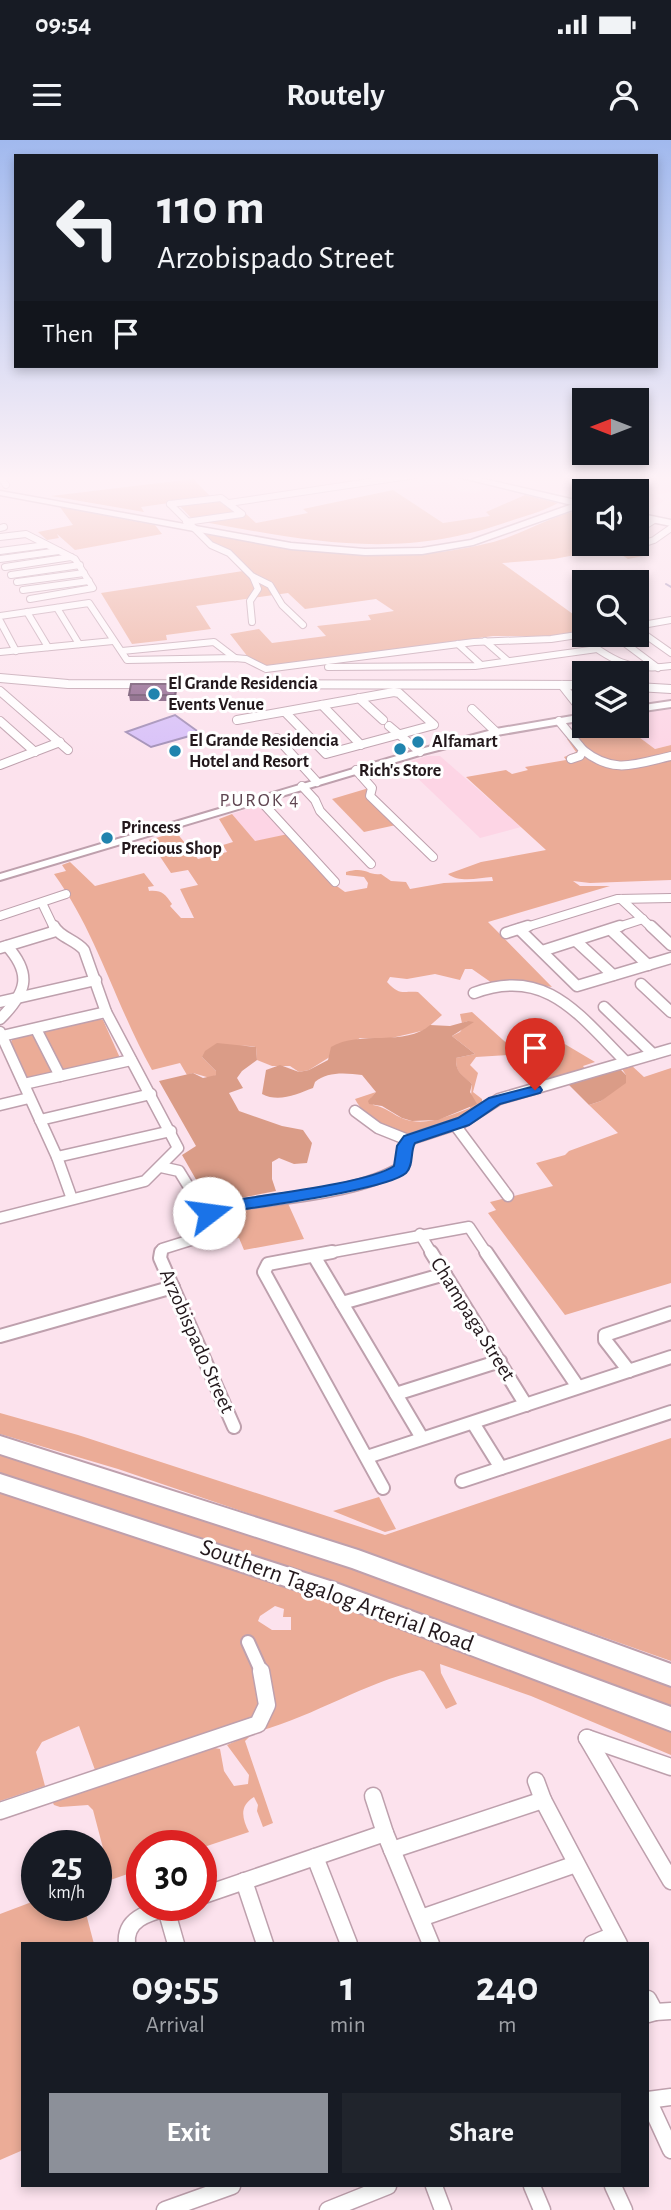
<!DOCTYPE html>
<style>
:root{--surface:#171b24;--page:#20242c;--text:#f1f3f6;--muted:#9ea1a6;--accent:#8c9099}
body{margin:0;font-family:"Alegreya Sans",sans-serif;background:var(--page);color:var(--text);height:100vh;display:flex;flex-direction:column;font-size:26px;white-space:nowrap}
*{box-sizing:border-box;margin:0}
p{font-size:23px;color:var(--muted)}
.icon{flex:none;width:38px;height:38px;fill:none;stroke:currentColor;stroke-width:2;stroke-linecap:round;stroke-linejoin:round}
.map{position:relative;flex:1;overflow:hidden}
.side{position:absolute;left:21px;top:1802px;width:628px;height:245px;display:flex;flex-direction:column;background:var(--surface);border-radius:0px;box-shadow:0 4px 10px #0003}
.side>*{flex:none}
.hud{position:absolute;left:14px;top:14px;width:644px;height:214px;border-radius:0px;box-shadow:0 4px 10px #0003;background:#171b24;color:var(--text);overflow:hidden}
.needle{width:46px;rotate:270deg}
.buttons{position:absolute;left:572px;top:248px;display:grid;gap:14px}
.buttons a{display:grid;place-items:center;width:77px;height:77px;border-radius:0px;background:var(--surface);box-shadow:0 4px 10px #0003;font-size:35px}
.speed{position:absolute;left:21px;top:1690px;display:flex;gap:14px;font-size:35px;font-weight:700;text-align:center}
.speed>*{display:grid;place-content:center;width:91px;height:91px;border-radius:50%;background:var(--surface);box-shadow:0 4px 10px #0003;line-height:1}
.speed small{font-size:18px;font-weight:400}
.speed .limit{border:10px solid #d22;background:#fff;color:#111}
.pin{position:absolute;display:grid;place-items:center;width:60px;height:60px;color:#fff;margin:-72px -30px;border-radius:50% 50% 50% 0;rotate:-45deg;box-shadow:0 0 7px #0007}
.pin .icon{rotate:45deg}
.me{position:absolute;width:77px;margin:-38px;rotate:75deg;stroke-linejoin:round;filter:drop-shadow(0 0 5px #0008)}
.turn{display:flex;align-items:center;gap:24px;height:147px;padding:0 28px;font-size:32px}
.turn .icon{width:91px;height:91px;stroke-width:2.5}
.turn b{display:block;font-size:49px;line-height:60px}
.then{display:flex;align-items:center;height:66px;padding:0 28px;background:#0003;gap:14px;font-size:26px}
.eta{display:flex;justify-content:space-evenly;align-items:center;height:119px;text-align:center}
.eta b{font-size:42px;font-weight:700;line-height:49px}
.action{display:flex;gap:14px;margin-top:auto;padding:14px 28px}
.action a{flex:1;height:80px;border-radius:0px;background:var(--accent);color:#fff;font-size:28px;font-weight:700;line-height:80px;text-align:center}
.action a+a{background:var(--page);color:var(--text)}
.status{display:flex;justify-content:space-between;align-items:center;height:49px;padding:0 35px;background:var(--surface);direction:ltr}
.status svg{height:19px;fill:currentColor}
header{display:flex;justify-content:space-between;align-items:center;height:91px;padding:0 28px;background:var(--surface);font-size:32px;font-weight:700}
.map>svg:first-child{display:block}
.built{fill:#fdd5e5}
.green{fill:#ebac97;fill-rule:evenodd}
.forest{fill:#da9c87}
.water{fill:#d7c0f8;stroke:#a18eb6;stroke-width:2}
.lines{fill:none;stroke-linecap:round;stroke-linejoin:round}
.stream{stroke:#a18eb6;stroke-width:2}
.minor-far4-casing{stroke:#bea0ad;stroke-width:8}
.minor-far3-casing{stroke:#bea0ad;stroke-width:10}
.minor-far2-casing{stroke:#bea0ad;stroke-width:13}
.minor-far1-casing{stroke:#bea0ad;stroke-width:16}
.minor-casing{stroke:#bea0ad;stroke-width:19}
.tertiary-casing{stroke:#bea0ad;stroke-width:4}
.secondary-casing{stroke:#bea0ad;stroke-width:3}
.trunk-casing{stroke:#bea0ad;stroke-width:3}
.motorway-casing{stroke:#bea0ad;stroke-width:4}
.minor-far4{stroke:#fff;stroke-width:6}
.minor-far3{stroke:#fff;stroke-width:8}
.minor-far2{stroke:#fff;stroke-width:10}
.minor-far1{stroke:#fff;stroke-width:12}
.minor{stroke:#fff;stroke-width:16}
.tertiary{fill:#fff;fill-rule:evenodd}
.secondary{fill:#fff;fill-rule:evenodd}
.trunk{fill:#fff;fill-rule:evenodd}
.motorway{fill:#fff;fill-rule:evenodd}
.wall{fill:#765175}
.building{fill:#895e88;stroke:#60425f;stroke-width:2}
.route{fill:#1a73e8;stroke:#114b97;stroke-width:2}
.poi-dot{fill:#2084ae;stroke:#fff;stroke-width:2.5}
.labels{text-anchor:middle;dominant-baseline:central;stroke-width:6;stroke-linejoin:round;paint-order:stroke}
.far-poi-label{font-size:18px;font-weight:bold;fill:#23181c;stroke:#fff;text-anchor:start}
.far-neighbourhood-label{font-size:19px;letter-spacing:2px;fill:#5f4551;stroke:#fff}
.street-label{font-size:21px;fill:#23181c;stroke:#fff}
.near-street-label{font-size:24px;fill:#23181c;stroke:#fff}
</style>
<div class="status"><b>09:54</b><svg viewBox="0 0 49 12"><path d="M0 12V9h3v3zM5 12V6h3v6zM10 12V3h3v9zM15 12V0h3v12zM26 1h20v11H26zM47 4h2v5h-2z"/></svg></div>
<header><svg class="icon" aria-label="menu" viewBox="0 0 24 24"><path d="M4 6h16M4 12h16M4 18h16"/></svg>Routely<svg class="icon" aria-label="person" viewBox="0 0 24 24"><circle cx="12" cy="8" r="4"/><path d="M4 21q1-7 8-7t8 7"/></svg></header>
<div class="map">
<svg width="671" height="2070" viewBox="0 0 671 2070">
<rect width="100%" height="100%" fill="#fce2ed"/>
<g class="built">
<polygon points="529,335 671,335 671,352 655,355 664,361 647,371 637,369 637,352 584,352 584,358 533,347 540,343 524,339"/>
<polygon points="447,342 461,352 476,353 488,347 525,355 487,372 491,376 443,383 393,350"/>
<polygon points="671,566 671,605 655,609 624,586 637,586 637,571"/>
<polygon points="427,616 440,616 521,687 480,698 409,630 402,631 397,626"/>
<polygon points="262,664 288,694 255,702 232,674"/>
</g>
<g class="green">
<polygon points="193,339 211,357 141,367 144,372 51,356"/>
<path d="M393 350 443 383 490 376 486 372 525 355 558 363C544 371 528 375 513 380 401 421 312 402 199 381L246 374 256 383 308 373 303 369Z"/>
<polygon points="221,359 239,374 193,380 178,364"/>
<polygon points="60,367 155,385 162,394 75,410 57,394 59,398 47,400 38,392 73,385"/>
<path d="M584 369V404H632L648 415 628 419 611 408 554 419 502 423 584 482V492L550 496H493L267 527 248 517 230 494 259 489 272 503 326 496 317 486 371 480 368 475 394 471 376 459 305 469 288 453 196 466 211 489 166 495 167 500 132 504 101 453 243 431 204 394C299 411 393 427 489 403 522 395 552 375 584 369Z"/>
<path d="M624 586 655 609 671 605V740L590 743 573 741 580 746H610L488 782 552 847 506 841 492 843 472 829H465L460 840 435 834 407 839 390 837 387 842C400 856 402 851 418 852L442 875 425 890 413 893 387 899 360 898 309 930 299 932 290 926H272L257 920 256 907C236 903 221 910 202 917L216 931V935L210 938 193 933 187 935 180 923 152 930C116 866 97 793 54 734L66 731 62 725 70 722 95 746 144 733 154 746 148 747 149 751C162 750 165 754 172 764L170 766 181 778H194L180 749 198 745 188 730 171 733 149 700 176 692 198 719 227 712 223 705 233 702 219 679 232 674 255 701 288 694 334 744 345 752 367 748 368 743 364 737 346 735V732C367 726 367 736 381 734L391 741 406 742 410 749 444 743 493 741 492 737C479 738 459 743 448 734L481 722 546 710 466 637 506 630 512 634 528 630 525 627 566 620 564 617 576 612 567 599Z"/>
<polygon points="369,648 396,685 364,692 332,659"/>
<path d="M472 872 513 909 544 899 558 900 595 922 583 926 587 932 546 944 525 925 524 919 508 915 476 917 470 925 478 933 473 952 482 959V965L467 977 411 994C388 995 365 978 355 959L376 952 371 958 373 965C386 967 393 975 404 979 427 987 450 975 470 968L472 944C461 934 456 934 456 918L475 914 452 896 460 892 468 881 462 883 460 874Z"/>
<polygon points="95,878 103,880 120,918 28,939 11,902 14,897"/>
<polygon points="631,925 644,937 671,928 671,1143 565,1175 488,1073 496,1070 490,1062 553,1046 536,1023 565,1015 569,1011 618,993 589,965 601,961 626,935 622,929"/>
<polygon points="286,1059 304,1099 244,1110 239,1098 228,1100 217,1072"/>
<polygon points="0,1273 78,1295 385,1395 671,1298 671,1521 382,1419 118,1329 0,1294"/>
<polygon points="0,1310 354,1425 671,1543 671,1570 328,1442 0,1335"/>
<path d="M0 1351 250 1432 671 1588V1615L531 1556 440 1524 441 1533 457 1564 446 1569 424 1532 420 1530C364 1543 316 1575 260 1591L261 1587 257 1534 260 1578 95 1630 79 1586 42 1602 36 1612 45 1646 0 1661ZM275 1466 284 1469 283 1477H291V1490H272L258 1481 260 1476Z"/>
<polygon points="379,1357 396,1389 385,1392 333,1371"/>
<path d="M252 1594 245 1601 273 1683 263 1687 257 1671 258 1665 254 1657C239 1666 242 1678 249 1692L201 1708 142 1706V1729L96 1745V1713L103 1708 93 1670 88 1665 60 1667 54 1665 52 1661 215 1608 220 1609 224 1631 234 1646 248 1644 249 1635 227 1605Z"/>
<polygon points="37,1760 37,1766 84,1766 94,1804 23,1804 23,2010 0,2020 0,1774"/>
</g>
<g class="forest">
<path d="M468 881 474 882 452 896 475 914 456 918C456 934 462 934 472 944L470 952 477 964 438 980 412 981 402 978 382 966 369 964 368 961 376 952 362 935C347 933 327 931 315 942L313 948C297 954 279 963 262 954L266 930 280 925 299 932 309 930 328 920 331 907C359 890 406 907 430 885L450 886Z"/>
<polygon points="217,903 256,907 257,920 242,931 237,938 243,948 229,953 239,971 282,986 303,990 312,1003 307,1023 294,1024 279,1018 272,1022 272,1039 276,1051 210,1064 182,1015 196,1006 159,941 193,933 203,938 216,935 216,931 202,917 205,911"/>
<polygon points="619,928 626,935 626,943 601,961 589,965 567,943"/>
</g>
<polygon class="water" points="175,575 200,593 151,607 126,592"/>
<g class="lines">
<polyline class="stream" points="666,444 671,447"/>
<defs>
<g id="minor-far4">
<polyline points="0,336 6,345"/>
<polyline points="229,363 415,335"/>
<polyline points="170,364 211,405 229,413 252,436 270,445 282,465 303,485"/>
<polyline points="170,364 221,358 242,374 186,382"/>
<polyline points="0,388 4,387"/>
<polyline points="637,391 654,380"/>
<polyline points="0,397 26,394 75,419 93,448 30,459"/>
<polyline points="636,406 654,400 671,388"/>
<polyline points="0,411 46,405"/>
<polyline points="0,419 59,411"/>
<polyline points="5,427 71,417"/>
<polyline points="11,435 80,425"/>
<polyline points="17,442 84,433"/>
<polyline points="23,450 89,441"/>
<polyline points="57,468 79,504"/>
<polyline points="27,472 48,507"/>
<polyline points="0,476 89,463 127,520 235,518 246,519 266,529 474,502 551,499 584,494"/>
<polyline points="0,481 16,511"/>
<polyline points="252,482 250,461 258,449 253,437"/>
<polyline points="637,486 671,480"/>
<polyline points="637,489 671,513"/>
<path d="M578 495C611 520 629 532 671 526"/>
<polyline points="614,495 658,528"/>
<polyline points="485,501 508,521"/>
<polyline points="458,504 480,524"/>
<polyline points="122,511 214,502 235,518"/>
<polyline points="0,512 113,501"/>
<polyline points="328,527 475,526 597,509"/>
</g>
<g id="minor-far3">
<polyline points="0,538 68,544 584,545"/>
<polyline points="562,545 584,573"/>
<polyline points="637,547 671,549"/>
<polyline points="0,551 68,610"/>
<polyline points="359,558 383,580"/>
<polyline points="322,565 361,605"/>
<polyline points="472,569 496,592"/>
<polyline points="237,580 394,552 399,553 434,585 326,614 285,572"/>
<polyline points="0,581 35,612"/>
<polyline points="559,581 583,610 580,616 571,619"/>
<polyline points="389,586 420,612"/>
<polyline points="277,598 317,642"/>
<path d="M583 610C614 635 636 624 671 616"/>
<polyline points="0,625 60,602"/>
<polyline points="356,630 372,648 370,656 433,717"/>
<polyline points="302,646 315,660 320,671 371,724"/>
<polyline points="259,659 335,742"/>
<polyline points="621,759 652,788"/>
<polyline points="43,765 54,788"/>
<polyline points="0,776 66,754"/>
<polyline points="523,788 617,759 671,758"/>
<polyline points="615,788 643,779"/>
</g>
<g id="minor-far2">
<polyline points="651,786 671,805"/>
<polyline points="519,789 577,846 671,818"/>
<polyline points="611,790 648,825"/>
<polyline points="506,793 528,786"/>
<polyline points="576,801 613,835"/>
<polyline points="0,808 56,791"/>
<polyline points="542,811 620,786"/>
<polyline points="641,844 671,872"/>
<path d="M474 853C546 826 579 875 626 922"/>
<polyline points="0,862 96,840"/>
<polyline points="604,867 653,914"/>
<path d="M0 879C26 853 33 835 7 806"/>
<polyline points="36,889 60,936"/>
<polyline points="0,892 57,1017 72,1059"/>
<polyline points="2,896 106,872"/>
<polyline points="24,944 131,920"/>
<polyline points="0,965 29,958"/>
<polyline points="355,971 378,988 408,1000"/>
<polyline points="40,980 151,954"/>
<polyline points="455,985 508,1056"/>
<polyline points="57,1017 171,991"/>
<polyline points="161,1027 179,1031 195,1057"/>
<path d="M0 1078 145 1041 178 1008 106 872 84 810C76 800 59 797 54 786"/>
<polyline points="420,1094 432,1114"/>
<path d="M161 1114 162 1109 207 1095 212 1087 209 1074 214 1069C269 1058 357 1056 403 1026L408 1000 463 982 499 959 671 909"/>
<polyline points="322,1114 469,1087 487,1114"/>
</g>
<g id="minor-far1">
<polyline points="161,1112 160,1118 234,1287"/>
<polyline points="332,1112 268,1124 264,1132 383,1348"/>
<polyline points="431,1112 526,1265"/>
<polyline points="486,1112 578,1247"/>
<polyline points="314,1116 422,1298"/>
<polyline points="342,1163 445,1134"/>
<polyline points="0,1196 173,1147"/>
<polyline points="629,1231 605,1200 605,1195 671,1173"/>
<polyline points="396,1254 500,1221"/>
<polyline points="473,1283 501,1328"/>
<polyline points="367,1317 671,1217"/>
<polyline points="462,1341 671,1272"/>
<polyline points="248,1502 262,1533"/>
</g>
<g id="minor">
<polyline points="587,1598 671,1741"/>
<polyline points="587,1598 671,1627"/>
<polyline points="536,1641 543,1660"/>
<polyline points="373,1656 385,1693"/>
<polyline points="0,1671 258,1584 267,1565 261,1531"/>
<polyline points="392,1710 543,1660 619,1804"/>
<polyline points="315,1717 349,1804"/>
<polyline points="244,1741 265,1804"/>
<polyline points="201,1756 385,1693 431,1804"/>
<polyline points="166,1769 176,1804"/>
<polyline points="421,1778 576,1724"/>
<path d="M127 1804C124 1777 152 1772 173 1766"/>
<polyline points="592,1804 614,1795"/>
<polyline points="648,1859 655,1872 648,1874"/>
<polyline points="655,1872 671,1871"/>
<polyline points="648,1960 671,2010"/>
<polyline points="648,1960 671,1957"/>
<polyline points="434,2046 443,2070"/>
<polyline points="532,2046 542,2070"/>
<polyline points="613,2046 624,2070"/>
<polyline points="165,2070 232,2046"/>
<polyline points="328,2070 388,2046"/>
</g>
<g id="tertiary">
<polygon points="671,561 671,567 637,572 637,566"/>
<polygon points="584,574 584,580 497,595 423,614 0,740 0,734 417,610 496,589"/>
</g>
<polygon id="secondary" points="0,351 291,403 365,409 422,408 471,400 581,361 584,361 584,366 473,405 422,414 365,415 291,409 0,355"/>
<g id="trunk">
<polygon points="450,335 467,335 584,362 584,368"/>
<polygon points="637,373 671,380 671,386 637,379"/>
</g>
<g id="motorway">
<polygon points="0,1296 358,1410 671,1524 671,1546 352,1428 0,1314"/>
<polygon points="0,1334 333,1442 671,1567 671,1591 318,1457 0,1352"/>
</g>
</defs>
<use href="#minor-far4" class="minor-far4-casing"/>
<use href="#minor-far3" class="minor-far3-casing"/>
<use href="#minor-far2" class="minor-far2-casing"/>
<use href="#minor-far1" class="minor-far1-casing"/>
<use href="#minor" class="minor-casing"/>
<use href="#tertiary" class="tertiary-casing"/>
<use href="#secondary" class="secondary-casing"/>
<use href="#trunk" class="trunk-casing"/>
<use href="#motorway" class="motorway-casing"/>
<use href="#minor-far4" class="minor-far4"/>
<use href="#minor-far3" class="minor-far3"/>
<use href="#minor-far2" class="minor-far2"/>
<use href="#minor-far1" class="minor-far1"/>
<use href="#minor" class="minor"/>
<use href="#tertiary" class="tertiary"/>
<use href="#secondary" class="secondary"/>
<use href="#trunk" class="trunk"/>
<use href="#motorway" class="motorway"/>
</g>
<polygon class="wall" points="177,544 176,561 130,561 129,555"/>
<polygon class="building" points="131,544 177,544 175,555 129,555"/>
<linearGradient id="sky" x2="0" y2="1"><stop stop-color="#a1b9ee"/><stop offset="0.54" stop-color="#fef2f7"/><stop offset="1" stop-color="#fef2f7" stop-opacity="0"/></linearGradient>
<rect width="671" height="625" fill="url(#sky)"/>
<path class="route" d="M535 946 540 947 542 950 540 953 500 964 469 985 415 1003C410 1012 414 1025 406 1033 387 1050 254 1067 221 1073L209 1078 201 1073 217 1063C254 1056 368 1044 394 1026L397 1006 404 996 458 978 489 958Z"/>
<g class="poi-dot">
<circle cx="154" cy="554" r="7"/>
<circle cx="418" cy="602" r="7"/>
<circle cx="400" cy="609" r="7"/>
<circle cx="175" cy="611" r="7"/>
<circle cx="107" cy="698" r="7"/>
</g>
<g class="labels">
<g class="far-poi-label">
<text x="168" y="544">El Grande Residencia<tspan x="168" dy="21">Events Venue</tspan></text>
<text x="189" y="601">El Grande Residencia<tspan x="189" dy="21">Hotel and Resort</tspan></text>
<text x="432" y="602">Alfamart</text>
<text x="400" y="631" text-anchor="middle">Rich's Store</text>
<text x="121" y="688">Princess<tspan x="121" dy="21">Precious Shop</tspan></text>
</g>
<g class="far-neighbourhood-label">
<text x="260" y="660">PUROK 4</text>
</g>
<g class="street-label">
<text transform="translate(473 1179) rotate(58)">Champaga Street</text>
<text transform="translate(197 1201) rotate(66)">Arzobispado Street</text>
</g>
<g class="near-street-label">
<text transform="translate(337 1456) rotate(20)">Southern Tagalog Arterial Road</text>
</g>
</g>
</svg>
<div class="buttons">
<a><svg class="needle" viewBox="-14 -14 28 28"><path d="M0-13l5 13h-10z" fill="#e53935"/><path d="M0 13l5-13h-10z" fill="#9ea1a6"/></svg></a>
<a><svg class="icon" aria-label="sound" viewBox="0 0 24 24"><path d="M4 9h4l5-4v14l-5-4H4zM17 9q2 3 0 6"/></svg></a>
<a><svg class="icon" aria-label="search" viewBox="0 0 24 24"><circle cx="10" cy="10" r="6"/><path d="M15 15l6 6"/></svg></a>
<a><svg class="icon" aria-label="layers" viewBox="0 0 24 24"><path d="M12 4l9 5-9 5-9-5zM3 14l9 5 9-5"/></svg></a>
</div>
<div class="speed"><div>25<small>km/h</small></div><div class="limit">30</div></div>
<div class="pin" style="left:535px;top:950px;background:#d93025"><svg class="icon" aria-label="arrive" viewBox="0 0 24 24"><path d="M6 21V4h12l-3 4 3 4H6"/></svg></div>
<svg class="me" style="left:209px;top:1073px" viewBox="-20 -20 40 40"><circle r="19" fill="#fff"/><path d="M0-13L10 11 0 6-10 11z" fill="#1a73e8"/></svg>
<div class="hud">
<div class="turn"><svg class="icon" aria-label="left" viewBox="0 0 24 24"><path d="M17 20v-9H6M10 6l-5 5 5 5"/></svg><div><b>110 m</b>Arzobispado Street</div></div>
<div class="then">Then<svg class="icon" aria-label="arrive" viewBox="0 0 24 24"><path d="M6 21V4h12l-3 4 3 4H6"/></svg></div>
</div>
<section class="side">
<div class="eta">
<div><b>09:55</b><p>Arrival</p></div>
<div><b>1</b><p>min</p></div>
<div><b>240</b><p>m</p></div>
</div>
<div class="action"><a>Exit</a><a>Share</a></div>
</section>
</div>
